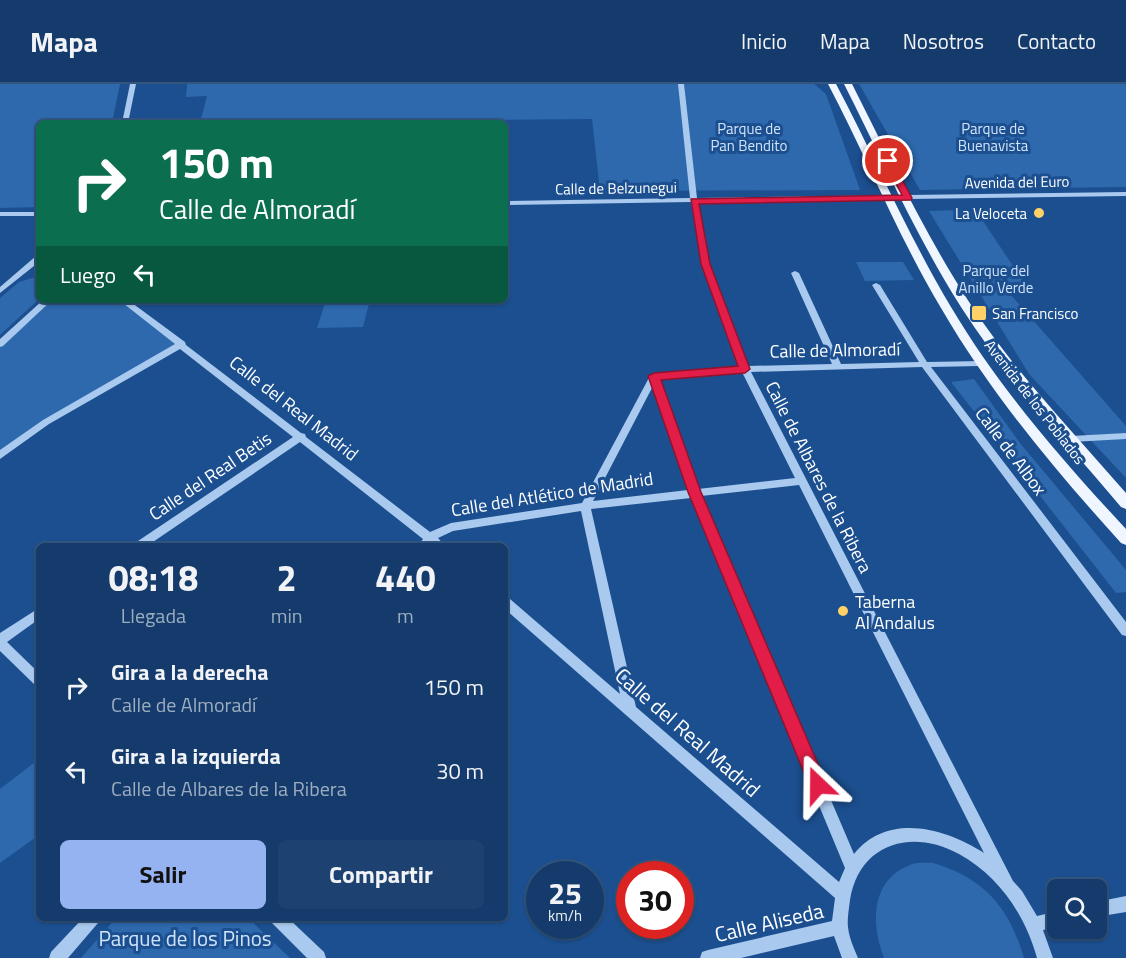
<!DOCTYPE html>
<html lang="es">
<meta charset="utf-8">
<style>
:root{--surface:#143b6b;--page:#1d4271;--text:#f1f3f6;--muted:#9dadc1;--line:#33557e;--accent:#95b2f1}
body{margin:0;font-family:"Titillium Web",sans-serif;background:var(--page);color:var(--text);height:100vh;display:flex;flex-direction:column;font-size:22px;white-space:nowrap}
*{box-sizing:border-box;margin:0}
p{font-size:20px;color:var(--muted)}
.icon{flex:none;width:33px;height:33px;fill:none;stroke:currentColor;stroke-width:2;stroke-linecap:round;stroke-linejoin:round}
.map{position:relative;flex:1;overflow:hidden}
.side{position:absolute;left:36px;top:459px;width:472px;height:378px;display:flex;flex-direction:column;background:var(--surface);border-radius:9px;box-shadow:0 2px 4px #0004,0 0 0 2px var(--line)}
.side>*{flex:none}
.top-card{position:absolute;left:36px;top:36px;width:472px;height:183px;border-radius:9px;box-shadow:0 2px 4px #0004,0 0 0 2px var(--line);background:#0b6e4f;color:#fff;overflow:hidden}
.controls{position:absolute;left:1047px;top:795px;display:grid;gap:12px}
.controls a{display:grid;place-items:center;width:60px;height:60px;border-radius:9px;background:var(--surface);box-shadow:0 2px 4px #0004,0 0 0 2px var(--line);font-size:30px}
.speed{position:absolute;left:526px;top:777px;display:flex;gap:12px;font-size:30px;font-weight:700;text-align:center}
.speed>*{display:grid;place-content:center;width:78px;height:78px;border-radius:50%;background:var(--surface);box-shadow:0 2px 4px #0004,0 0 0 2px var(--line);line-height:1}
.speed small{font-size:15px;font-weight:400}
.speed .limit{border:9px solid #d22;background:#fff;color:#111}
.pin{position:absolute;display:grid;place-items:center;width:51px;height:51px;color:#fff;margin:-26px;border:3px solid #fff;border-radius:50%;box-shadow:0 2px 6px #0007}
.me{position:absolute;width:66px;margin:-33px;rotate:337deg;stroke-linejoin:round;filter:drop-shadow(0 0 4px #0008)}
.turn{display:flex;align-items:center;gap:21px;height:126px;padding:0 24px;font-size:27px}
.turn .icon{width:78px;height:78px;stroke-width:2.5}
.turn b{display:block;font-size:42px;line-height:51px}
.then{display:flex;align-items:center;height:57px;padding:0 24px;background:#0003;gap:12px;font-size:22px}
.eta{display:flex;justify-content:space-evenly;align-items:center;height:102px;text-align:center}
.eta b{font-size:36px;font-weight:700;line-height:42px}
.action{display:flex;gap:12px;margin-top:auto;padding:12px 24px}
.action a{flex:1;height:69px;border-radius:9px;background:var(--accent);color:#111;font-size:24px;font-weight:700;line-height:69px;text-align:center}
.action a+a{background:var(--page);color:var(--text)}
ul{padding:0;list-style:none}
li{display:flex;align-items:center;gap:18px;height:84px;padding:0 24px}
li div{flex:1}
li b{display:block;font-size:22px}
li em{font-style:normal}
header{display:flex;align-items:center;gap:36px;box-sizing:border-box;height:84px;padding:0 30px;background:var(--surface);border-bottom:2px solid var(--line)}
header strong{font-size:28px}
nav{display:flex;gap:33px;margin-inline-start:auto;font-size:21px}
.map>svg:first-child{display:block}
.green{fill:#2e69ad}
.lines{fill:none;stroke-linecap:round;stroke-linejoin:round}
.minor{fill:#a9c9ee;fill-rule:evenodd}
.major{fill:#f0f6ff;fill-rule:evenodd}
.route{fill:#e11d48;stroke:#92132f;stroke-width:1.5}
.poi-dot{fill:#ffd166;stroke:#1b4f8f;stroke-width:2}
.labels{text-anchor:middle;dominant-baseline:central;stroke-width:6;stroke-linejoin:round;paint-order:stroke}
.far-park-label{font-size:15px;fill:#cfe3fa;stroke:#1b4f8f}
.far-street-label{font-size:15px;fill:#fff;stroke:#1b4f8f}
.far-poi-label{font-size:15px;fill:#fff;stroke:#1b4f8f;text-anchor:end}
.street-label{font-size:18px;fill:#fff;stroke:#1b4f8f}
.poi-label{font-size:18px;fill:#fff;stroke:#1b4f8f;text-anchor:start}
.near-street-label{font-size:21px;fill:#fff;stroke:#1b4f8f}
.near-park-label{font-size:21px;fill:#cfe3fa;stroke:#1b4f8f}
</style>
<header>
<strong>Mapa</strong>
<nav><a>Inicio</a><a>Mapa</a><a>Nosotros</a><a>Contacto</a></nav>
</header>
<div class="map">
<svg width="1126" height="874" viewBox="0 0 1126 874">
<rect width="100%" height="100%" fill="#1b4f8f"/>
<g class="green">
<polygon points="0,0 120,0 112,39 39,39 39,123 0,124"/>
<polygon points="187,0 814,0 826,10 860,106 600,107 592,35 200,39 207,12 186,13"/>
<polygon points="859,0 1126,0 1126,103 920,106"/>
<polygon points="958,126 977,128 1027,203 1011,211 1126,342 1126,394 1029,290 929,127"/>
<polygon points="856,178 903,178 914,196 865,197"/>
<polygon points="39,192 39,215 0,251 0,214 19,198"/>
<polygon points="49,216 123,216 182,260 43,337 0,371 0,261"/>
<polygon points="326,216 370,216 363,243 317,244"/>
<polygon points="974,295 1020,359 1126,486 1126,508 1116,509 951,298"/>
<polygon points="39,675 39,751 0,779 0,705"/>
<path d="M933 779C984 794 1009 823 1024 874H884C871 841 870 796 910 781 916 778 926 779 933 779Z"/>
<polygon points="116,834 248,834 290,874 81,874"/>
</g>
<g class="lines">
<g class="minor">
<polygon points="130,0 136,0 128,39 122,39"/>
<path d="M678 0H684L697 114 1126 108V112L698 118 710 180 748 282 832 280 791 189 795 187 799 189 841 280 919 278 872 201 876 199 880 201 927 278 983 277V281L980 282 931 283 1126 538V552L1122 551 922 283 751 288 1013 797 1022 807 1037 832 1058 827V843L1043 846 1053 874H1037C1025 831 999 792 959 770 912 744 859 759 850 816 849 825 847 835 848 843 849 854 854 864 858 874H842L834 852 741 874H700L702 868 708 866 832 837 835 814 506 526V514L510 515 620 610 581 427 453 447 438 454 445 462H418L423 455 300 358 147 462H134L135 459 293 353 180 265 49 340 0 375V366L43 336 175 260 119 216H128L185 258 186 261 301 349 305 350 306 353 430 448 451 439 582 419 651 290 740 283 702 180 691 118 506 121V117L690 114ZM742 288 795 394 698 405 659 294ZM653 302 688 406 593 417ZM799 401 984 769C945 744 888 728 854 770L701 412ZM691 414 845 784 839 798 636 623 591 425Z"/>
<rect x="0" y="128" width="39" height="4"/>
<polygon points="36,172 39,172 39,178 0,209 0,203"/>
<polygon points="43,216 52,216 3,262 0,263 0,255"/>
<polygon points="1126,349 1126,355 1071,358 1066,355 1071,352"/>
<polygon points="39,524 39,535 7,558 39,589 39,603 35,601 0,567 0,549"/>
<polygon points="1126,812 1126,828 1096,833 1096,818"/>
<polygon points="83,834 101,834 98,839 68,874 49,874 51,868"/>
<polygon points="269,834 288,834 324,868 326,874 307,874 272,839"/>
</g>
<g class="major">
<path d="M828 0H836C875 74 908 151 951 223 999 304 1062 376 1126 445V461L1121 459C1055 386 991 310 941 224 898 152 867 74 828 0Z"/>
<path d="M844 0H852C890 75 926 153 973 224 1017 290 1074 349 1126 409V425L1121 423C1066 358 1007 295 961 223 916 152 882 75 844 0Z"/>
</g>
</g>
<polygon class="route" points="888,74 892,77 912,114 911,116 699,120 710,180 750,285 745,289 661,296 701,408 827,701 824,708 818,710 812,708 688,408 648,292 654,289 738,282 701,180 691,115 902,111 884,77"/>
<g class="poi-dot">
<circle cx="1039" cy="129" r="6"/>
<rect x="971" y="221" width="16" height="16" rx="3"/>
<circle cx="843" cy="527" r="6"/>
</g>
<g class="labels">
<g class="far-park-label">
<text x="749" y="44">Parque de<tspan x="749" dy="17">Pan Bendito</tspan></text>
<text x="993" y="44">Parque de<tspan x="993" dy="17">Buenavista</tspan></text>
<text x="996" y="186">Parque del<tspan x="996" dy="17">Anillo Verde</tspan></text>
</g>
<g class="far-street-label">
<text transform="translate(1017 98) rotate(-1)">Avenida del Euro</text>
<text transform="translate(616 104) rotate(-1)">Calle de Belzunegui</text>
<text transform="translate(1035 318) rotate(52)">Avenida de los Poblados</text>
</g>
<g class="far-poi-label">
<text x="1027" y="129">La Veloceta</text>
<text x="992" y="229" text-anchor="start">San Francisco</text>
</g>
<g class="street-label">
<text transform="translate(835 266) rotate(-1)">Calle de Almoradí</text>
<text transform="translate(294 324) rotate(38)">Calle del Real Madrid</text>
<text transform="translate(1011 367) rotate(53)">Calle de Albox</text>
<text transform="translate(210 392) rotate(-34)">Calle del Real Betis</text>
<text transform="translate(819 393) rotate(63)">Calle de Albares de la Ribera</text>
<text transform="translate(552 410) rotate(-9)">Calle del Atlético de Madrid</text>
</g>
<g class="poi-label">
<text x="855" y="517">Taberna<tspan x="855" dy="21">Al Andalus</tspan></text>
</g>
<g class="near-street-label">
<text transform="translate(688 648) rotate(41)">Calle del Real Madrid</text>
<text transform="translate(769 838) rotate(-13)">Calle Aliseda</text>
</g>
<g class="near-park-label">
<text x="185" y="854">Parque de los Pinos</text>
</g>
</g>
</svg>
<div class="controls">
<a><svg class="icon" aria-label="search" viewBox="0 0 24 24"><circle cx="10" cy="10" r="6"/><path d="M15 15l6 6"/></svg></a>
</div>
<div class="speed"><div>25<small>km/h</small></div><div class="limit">30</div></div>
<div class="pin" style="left:888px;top:77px;background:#d93025"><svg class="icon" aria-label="arrive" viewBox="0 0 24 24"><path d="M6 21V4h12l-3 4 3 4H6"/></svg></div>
<svg class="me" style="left:818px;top:701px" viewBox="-20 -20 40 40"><path d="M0-17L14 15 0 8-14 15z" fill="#e11d48" stroke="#fff" stroke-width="4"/></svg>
<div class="top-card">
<div class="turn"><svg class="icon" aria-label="right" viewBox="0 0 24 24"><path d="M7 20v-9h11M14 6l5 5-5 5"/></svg><div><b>150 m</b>Calle de Almoradí</div></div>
<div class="then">Luego<svg class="icon" aria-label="left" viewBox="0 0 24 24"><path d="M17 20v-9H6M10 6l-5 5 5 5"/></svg></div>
</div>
<section class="side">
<div class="eta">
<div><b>08:18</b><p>Llegada</p></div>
<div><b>2</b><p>min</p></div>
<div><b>440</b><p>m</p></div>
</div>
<ul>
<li><svg class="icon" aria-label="right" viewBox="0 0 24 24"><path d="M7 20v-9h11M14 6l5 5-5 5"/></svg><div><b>Gira a la derecha</b><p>Calle de Almoradí</p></div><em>150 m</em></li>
<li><svg class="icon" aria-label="left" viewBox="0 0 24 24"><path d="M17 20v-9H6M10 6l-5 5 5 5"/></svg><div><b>Gira a la izquierda</b><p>Calle de Albares de la Ribera</p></div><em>30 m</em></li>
</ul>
<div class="action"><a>Salir</a><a>Compartir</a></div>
</section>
</div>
